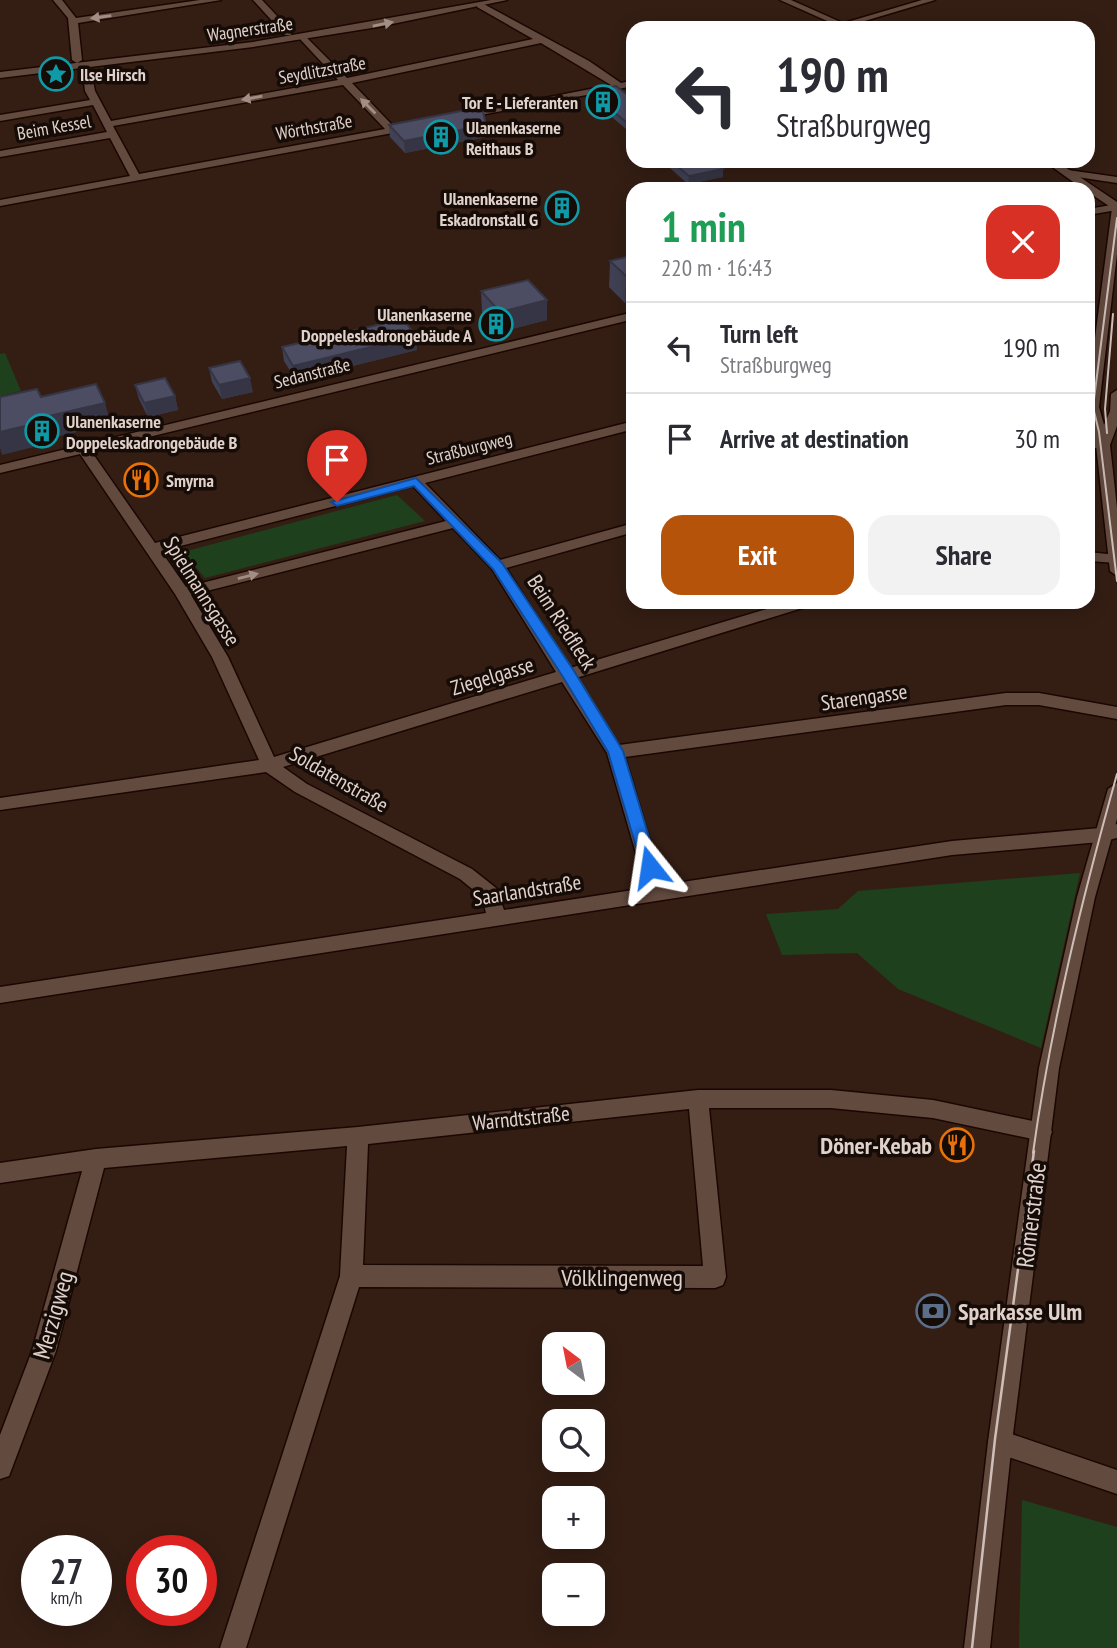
<!DOCTYPE html>
<meta charset="utf-8">
<style>
:root{--surface:#fff;--page:#f2f2f3;--text:#2b2b33;--muted:#7c7c81;--line:#e1e1e2;--accent:#b45309}
body{margin:0;font-family:"PT Sans Narrow",sans-serif;background:var(--page);color:var(--text);height:100vh;display:flex;flex-direction:column;font-size:26px;white-space:nowrap}
*{box-sizing:border-box;margin:0}
p{font-size:23px;color:var(--muted)}
.icon{flex:none;width:38px;height:38px;fill:none;stroke:currentColor;stroke-width:2;stroke-linecap:round;stroke-linejoin:round}
.map{position:relative;flex:1;overflow:hidden}
.panel{position:absolute;left:626px;top:182px;width:469px;height:427px;display:flex;flex-direction:column;background:var(--surface);border-radius:21px;box-shadow:0 4px 18px #0003}
.panel>*{flex:none}
.top-card{position:absolute;left:626px;top:21px;width:469px;height:147px;border-radius:21px;box-shadow:0 4px 18px #0003;background:#fff;color:var(--text);overflow:hidden}
.needle{width:46px;rotate:328deg}
.controls{position:absolute;left:542px;top:1332px;display:grid;gap:14px}
.controls a{display:grid;place-items:center;width:63px;height:63px;border-radius:14px;background:var(--surface);box-shadow:0 4px 18px #0003;font-size:35px}
.speed{position:absolute;left:21px;top:1535px;display:flex;gap:14px;font-size:35px;font-weight:700;text-align:center}
.speed>*{display:grid;place-content:center;width:91px;height:91px;border-radius:50%;background:var(--surface);box-shadow:0 4px 18px #0003;line-height:1}
.speed small{font-size:18px;font-weight:400}
.speed .limit{border:10px solid #d22;background:#fff;color:#111}
.pin{position:absolute;display:grid;place-items:center;width:60px;height:60px;color:#fff;margin:-72px -30px;border-radius:50% 50% 50% 0;rotate:-45deg;box-shadow:0 0 7px #0007}
.pin .icon{rotate:45deg}
.me{position:absolute;width:77px;margin:-38px;rotate:345deg;stroke-linejoin:round;filter:drop-shadow(0 0 5px #0008)}
.turn{display:flex;align-items:center;gap:24px;height:147px;padding:0 35px;font-size:32px}
.turn .icon{width:91px;height:91px;stroke-width:2.5}
.turn b{display:block;font-size:49px;line-height:60px}
.round{display:grid;place-items:center;flex:none;width:74px;height:74px;border-radius:21px;background:var(--page)}
.head{display:flex;align-items:center;justify-content:space-between;height:119px;padding:0 35px}
h1{font-size:42px;font-weight:700;line-height:52px;color:#1e9e55}
.primary-button{display:flex;gap:14px;margin-top:auto;padding:14px 35px}
.primary-button a{flex:1;height:80px;border-radius:21px;background:var(--accent);color:#fff;font-size:28px;font-weight:700;line-height:80px;text-align:center}
.primary-button a+a{background:var(--page);color:var(--text)}
ul{padding:0;list-style:none}
li{display:flex;align-items:center;gap:21px;height:91px;padding:0 35px;border-top:2px solid var(--line)}
li div{flex:1}
li b{display:block;font-size:26px}
li em{font-style:normal}
.map>svg:first-child{display:block}
.green{fill:#1f401c}
.lines{fill:none;stroke-linecap:round;stroke-linejoin:round}
.minor-casing{stroke:#1b0702;stroke-width:3}
.tertiary-casing{stroke:#1b0702;stroke-width:3}
.minor{fill:#634a3f;fill-rule:evenodd}
.tertiary{fill:#634a3f;fill-rule:evenodd}
.tram-far1{stroke:#cfbeb8;stroke-width:2}
.tram{stroke:#cfbeb8;stroke-width:2.5}
.wall{fill:#414155}
.shaded-wall{fill:#353545}
.building{fill:#4c4c63;stroke:#353545;stroke-width:2}
.oneway{fill:#a28e85}
.route{fill:#1a73e8;stroke:#114b97;stroke-width:2}
.labels{text-anchor:middle;dominant-baseline:central;stroke-width:7;stroke-linejoin:round;paint-order:stroke}
.far-street-label{font-size:18px;fill:#e1d1cb;stroke:#150b07}
.far-poi-label{font-size:18px;font-weight:bold;fill:#e1d1cb;stroke:#150b07;text-anchor:start}
.street-label{font-size:21px;fill:#e1d1cb;stroke:#150b07}
.near-poi-label{font-size:24px;font-weight:bold;fill:#e1d1cb;stroke:#150b07;text-anchor:end}
.near-street-label{font-size:24px;fill:#e1d1cb;stroke:#150b07}
</style>
<div class="map">
<svg width="1117" height="1648" viewBox="0 0 1117 1648">
<rect width="100%" height="100%" fill="#341e14"/>
<g class="green">
<polygon points="5,353 21,391 0,396 0,354"/>
<polygon points="397,495 425,521 205,578 183,552"/>
<polygon points="1080,873 1041,1048 898,989 857,953 782,955 766,914 838,909 858,891"/>
<polygon points="1022,1500 1117,1527 1117,1648 1019,1648"/>
</g>
<g class="lines">
<defs>
<g id="minor">
<polygon points="53,0 62,0 76,18 200,0 221,0 78,23 82,60 77,63 72,60 68,18"/>
<polygon points="253,0 262,0 291,31 291,35 285,35"/>
<polygon points="922,0 935,0 841,28 827,28"/>
<path d="M480 2 589 61 621 83 634 80V86L459 119 457 117 462 114 611 85 541 43 352 83 394 127 414 125V129L0 206V200L130 176 110 138 0 157V151L107 132 93 105 0 121V115L90 100 85 91 82 64 90 66 95 91 111 121 338 80 300 39 303 34 347 78 533 39 477 7ZM343 85 385 129 139 174 113 126Z"/>
<polygon points="1068,170 1117,177 1117,183 1064,175 1063,173"/>
<polygon points="1117,204 1117,210 1088,215 1088,209"/>
<path d="M634 312V319L91 451 155 543 634 421V429L425 483 500 560 634 523V532L506 568 570 668 790 602H815L812 605 576 678 619 745 1006 693H1039L1117 707V719L1039 705H1006L625 757 663 885 952 841 1100 828 1117 824V838L1100 842 952 855 0 1003V987L486 913 482 897 460 879 295 792 266 772 0 810V798L259 760 212 657 175 594 80 454 0 473V465ZM413 486 446 521 186 587 161 551ZM453 528 492 569 556 672 274 757 228 657 191 595ZM562 682 607 753 646 888 504 910 496 888 472 869 307 784 283 767Z"/>
<polygon points="1088,439 1108,442 1110,445 1103,449 1088,447"/>
<polygon points="1088,552 1117,555 1117,563 1088,561"/>
<path d="M698 1090H831L933 1100 1042 1123 1049 1125 1052 1132 1049 1139 1042 1141 933 1118 831 1108H709L726 1277 723 1285 715 1288 359 1287 246 1648H220L340 1276 347 1146 104 1168 56 1351 9 1476 0 1479V1435L32 1351 82 1171 0 1183V1163L96 1149 358 1127ZM689 1109 703 1266 363 1265 368 1144Z"/>
<polygon points="1000,1430 1117,1470 1117,1494 991,1451 988,1442 991,1433"/>
</g>
<g id="tertiary">
<polygon points="491,0 507,0 378,27 253,47 0,78 0,72 253,42"/>
<polygon points="780,0 791,0 854,28 843,28"/>
<polygon points="1044,161 1056,161 1117,202 1117,254 1099,407 1104,425 1110,411 1111,394 1117,390 1117,426 1110,445 1117,508 1117,576 1110,571 1096,445 1088,415 1088,392 1112,208 1088,192 1088,189 1083,189"/>
<polygon points="1117,783 1117,819 1095,897 1059,1068 1012,1442 990,1648 964,1648 988,1442 1039,1068 1077,897 1108,789"/>
</g>
</defs>
<use href="#minor" class="minor-casing"/>
<use href="#tertiary" class="tertiary-casing"/>
<use href="#minor" class="minor"/>
<use href="#tertiary" class="tertiary"/>
<g class="tram-far1">
<polyline points="1117,218 1093,407 1099,432 1117,581"/>
<polyline points="1107,433 1105,409 1113,314"/>
<path d="M1033 1153C1051 1024 1082 899 1117 774"/>
</g>
<polyline class="tram" points="972,1648 995,1439 1034,1151"/>
</g>
<g class="wall">
<polygon points="590,91 634,100 634,136 590,98"/>
<polygon points="389,125 486,125 486,137 405,153 390,137"/>
<polygon points="662,161 713,161 723,177 688,184"/>
<polygon points="632,248 634,248 634,300 625,303 609,287 610,261 632,256"/>
<polygon points="481,291 547,300 547,320 500,332 482,312"/>
<polygon points="416,336 417,350 296,380 284,361 282,347"/>
<polygon points="209,368 253,392 222,399 212,382"/>
<polygon points="135,385 175,396 178,410 148,417 139,399"/>
</g>
<g class="shaded-wall">
<polygon points="486,125 486,137 405,153 404,141"/>
<polygon points="723,169 723,177 688,184 689,176"/>
<polygon points="634,274 634,300 625,303 626,276"/>
<polygon points="547,300 547,320 500,332 500,312"/>
<polygon points="416,336 417,350 296,380 293,366"/>
<polygon points="250,378 253,392 222,399 219,385"/>
<polygon points="175,396 178,410 148,417 144,403"/>
<polygon points="105,403 111,424 56,437 57,441 2,455 0,448 0,432 49,416"/>
</g>
<g class="building">
<polygon points="616,86 634,100 634,129 590,91"/>
<polygon points="482,107 486,125 404,141 389,125"/>
<polygon points="671,161 713,161 723,169 689,176"/>
<polygon points="634,255 634,274 626,276 610,261"/>
<polygon points="528,280 547,300 500,312 481,291"/>
<polygon points="403,319 416,336 293,366 282,347"/>
<polygon points="240,361 250,378 219,385 209,368"/>
<polygon points="165,378 175,396 144,403 135,385"/>
<polygon points="96,384 105,403 49,416 50,420 0,432 0,397 37,389 41,397"/>
</g>
<defs><path id="oneway-solid" d="M-6-.8H1V-3.2L6.5 0L1 3.2V.8H-6Z" transform="scale(1.75)"/></defs>
<g class="oneway">
<use href="#oneway-solid" transform="translate(101 17) rotate(172)"/>
<use href="#oneway-solid" transform="translate(383 24) rotate(-11)"/>
<use href="#oneway-solid" transform="translate(252 98) rotate(170)"/>
<use href="#oneway-solid" transform="translate(368 106) rotate(-135)"/>
<use href="#oneway-solid" transform="translate(248 576) rotate(-14)"/>
</g>
<polygon class="route" points="416,478 502,563 574,671 623,751 658,867 656,872 650,874 642,867 608,752 563,677 493,569 414,486 337,506 331,502"/>
<defs>
<symbol id="sight-ring" viewBox="-11 -11 22 22"><circle r="9.5" fill="#150b07" stroke="#0f9aa8" stroke-width="1.5"/><path d="M0-6L1.8-2.2L6-1.7L2.9 1.2L3.7 5.4L0 3.3L-3.7 5.4L-2.9 1.2L-6-1.7L-1.8-2.2Z" fill="#0f9aa8"/></symbol>
<symbol id="building-ring" viewBox="-11 -11 22 22"><circle r="9.5" fill="#150b07" stroke="#0f9aa8" stroke-width="1.5"/><path d="M-4-6H4V6H1V3H-1V6H-4ZM-2.5-4.3h1.7v1.8h-1.7ZM.8-4.3h1.7v1.8H.8ZM-2.5-1h1.7V.8h-1.7ZM.8-1h1.7V.8H.8Z" fill="#0f9aa8"/></symbol>
<symbol id="restaurant-ring" viewBox="-11 -11 22 22"><circle r="9.5" fill="#150b07" stroke="#e8710a" stroke-width="1.5"/><path d="M-5-6h1v4h1v-4h1v4h1v-4h1v5L-1.5 .5V6h-2V.5L-5-1ZM5-6V6H3V1.5H1.5Q1.5-4 5-6Z" fill="#e8710a"/></symbol>
<symbol id="bank-ring" viewBox="-11 -11 22 22"><circle r="9.5" fill="#150b07" stroke="#5c6f8a" stroke-width="1.5"/><path d="M-6-4H6V4H-6ZM0-2.3a2.3 2.3 0 1 0 0 4.6a2.3 2.3 0 1 0 0-4.6Z" fill="#5c6f8a"/></symbol>
</defs>
<g fill-rule="evenodd">
<use href="#sight-ring" x="37" y="55" width="38" height="38"/>
<use href="#building-ring" x="584" y="83" width="38" height="38"/>
<use href="#building-ring" x="422" y="118" width="38" height="38"/>
<use href="#building-ring" x="543" y="189" width="38" height="38"/>
<use href="#building-ring" x="477" y="305" width="38" height="38"/>
<use href="#building-ring" x="23" y="412" width="38" height="38"/>
<use href="#restaurant-ring" x="122" y="461" width="38" height="38"/>
<use href="#restaurant-ring" x="938" y="1126" width="38" height="38"/>
<use href="#bank-ring" x="914" y="1292" width="38" height="38"/>
</g>
<g class="labels">
<g class="far-street-label">
<text transform="translate(250 29) rotate(-8)">Wagnerstraße</text>
<text transform="translate(322 70) rotate(-10)">Seydlitzstraße</text>
<text transform="translate(54 127) rotate(-10)">Beim Kessel</text>
<text transform="translate(314 127) rotate(-10)">Wörthstraße</text>
<text transform="translate(312 373) rotate(-14)">Sedanstraße</text>
<text transform="translate(469 448) rotate(-14)">Straßburgweg</text>
</g>
<g class="far-poi-label">
<text x="80" y="74">Ilse Hirsch</text>
<text x="578" y="102" text-anchor="end">Tor E - Lieferanten</text>
<text x="466" y="127">Ulanenkaserne<tspan x="466" dy="21">Reithaus B</tspan></text>
<text x="538" y="198" text-anchor="end">Ulanenkaserne<tspan x="538" dy="21">Eskadronstall G</tspan></text>
<text x="472" y="314" text-anchor="end">Ulanenkaserne<tspan x="472" dy="21">Doppeleskadrongebäude A</tspan></text>
<text x="66" y="421">Ulanenkaserne<tspan x="66" dy="21">Doppeleskadrongebäude B</tspan></text>
<text x="166" y="480">Smyrna</text>
</g>
<g class="street-label">
<text transform="translate(202 591) rotate(58)">Spielmannsgasse</text>
<text transform="translate(562 622) rotate(57)">Beim Riedfleck</text>
<text transform="translate(492 676) rotate(-17)">Ziegelgasse</text>
<text transform="translate(864 697) rotate(-8)">Starengasse</text>
<text transform="translate(339 779) rotate(30)">Soldatenstraße</text>
<text transform="translate(527 890) rotate(-9)">Saarlandstraße</text>
<text transform="translate(521 1118) rotate(-6)">Warndtstraße</text>
</g>
<g class="near-poi-label">
<text x="932" y="1145">Döner-Kebab</text>
<text x="958" y="1311" text-anchor="start">Sparkasse Ulm</text>
</g>
<g class="near-street-label">
<text transform="translate(1031 1215) rotate(-83)">Römerstraße</text>
<text x="622" y="1277">Völklingenweg</text>
<text transform="translate(53 1315) rotate(-74)">Merzigweg</text>
</g>
</g>
</svg>
<div class="controls">
<a><svg class="needle" viewBox="-14 -14 28 28"><path d="M0-13l5 13h-10z" fill="#e53935"/><path d="M0 13l5-13h-10z" fill="#7c7c81"/></svg></a>
<a><svg class="icon" aria-label="search" viewBox="0 0 24 24"><circle cx="10" cy="10" r="6"/><path d="M15 15l6 6"/></svg></a>
<a>+</a>
<a>−</a>
</div>
<div class="speed"><div>27<small>km/h</small></div><div class="limit">30</div></div>
<div class="pin" style="left:337px;top:502px;background:#d93025"><svg class="icon" aria-label="arrive" viewBox="0 0 24 24"><path d="M6 21V4h12l-3 4 3 4H6"/></svg></div>
<svg class="me" style="left:650px;top:867px" viewBox="-20 -20 40 40"><path d="M0-17L14 15 0 8-14 15z" fill="#1a73e8" stroke="#fff" stroke-width="4"/></svg>
<div class="top-card">
<div class="turn"><svg class="icon" aria-label="left" viewBox="0 0 24 24"><path d="M17 20v-9H6M10 6l-5 5 5 5"/></svg><div><b>190 m</b>Straßburgweg</div></div>
</div>
<section class="panel">
<div class="head"><div><h1>1 min</h1><p>220 m · 16:43</p></div><a class="round" style="background:#d93025;color:#fff"><svg class="icon" aria-label="close" viewBox="0 0 24 24"><path d="M6 6l12 12M18 6L6 18"/></svg></a></div>
<ul>
<li><svg class="icon" aria-label="left" viewBox="0 0 24 24"><path d="M17 20v-9H6M10 6l-5 5 5 5"/></svg><div><b>Turn left</b><p>Straßburgweg</p></div><em>190 m</em></li>
<li><svg class="icon" aria-label="arrive" viewBox="0 0 24 24"><path d="M6 21V4h12l-3 4 3 4H6"/></svg><div><b>Arrive at destination</b></div><em>30 m</em></li>
</ul>
<div class="primary-button"><a>Exit</a><a>Share</a></div>
</section>
</div>
